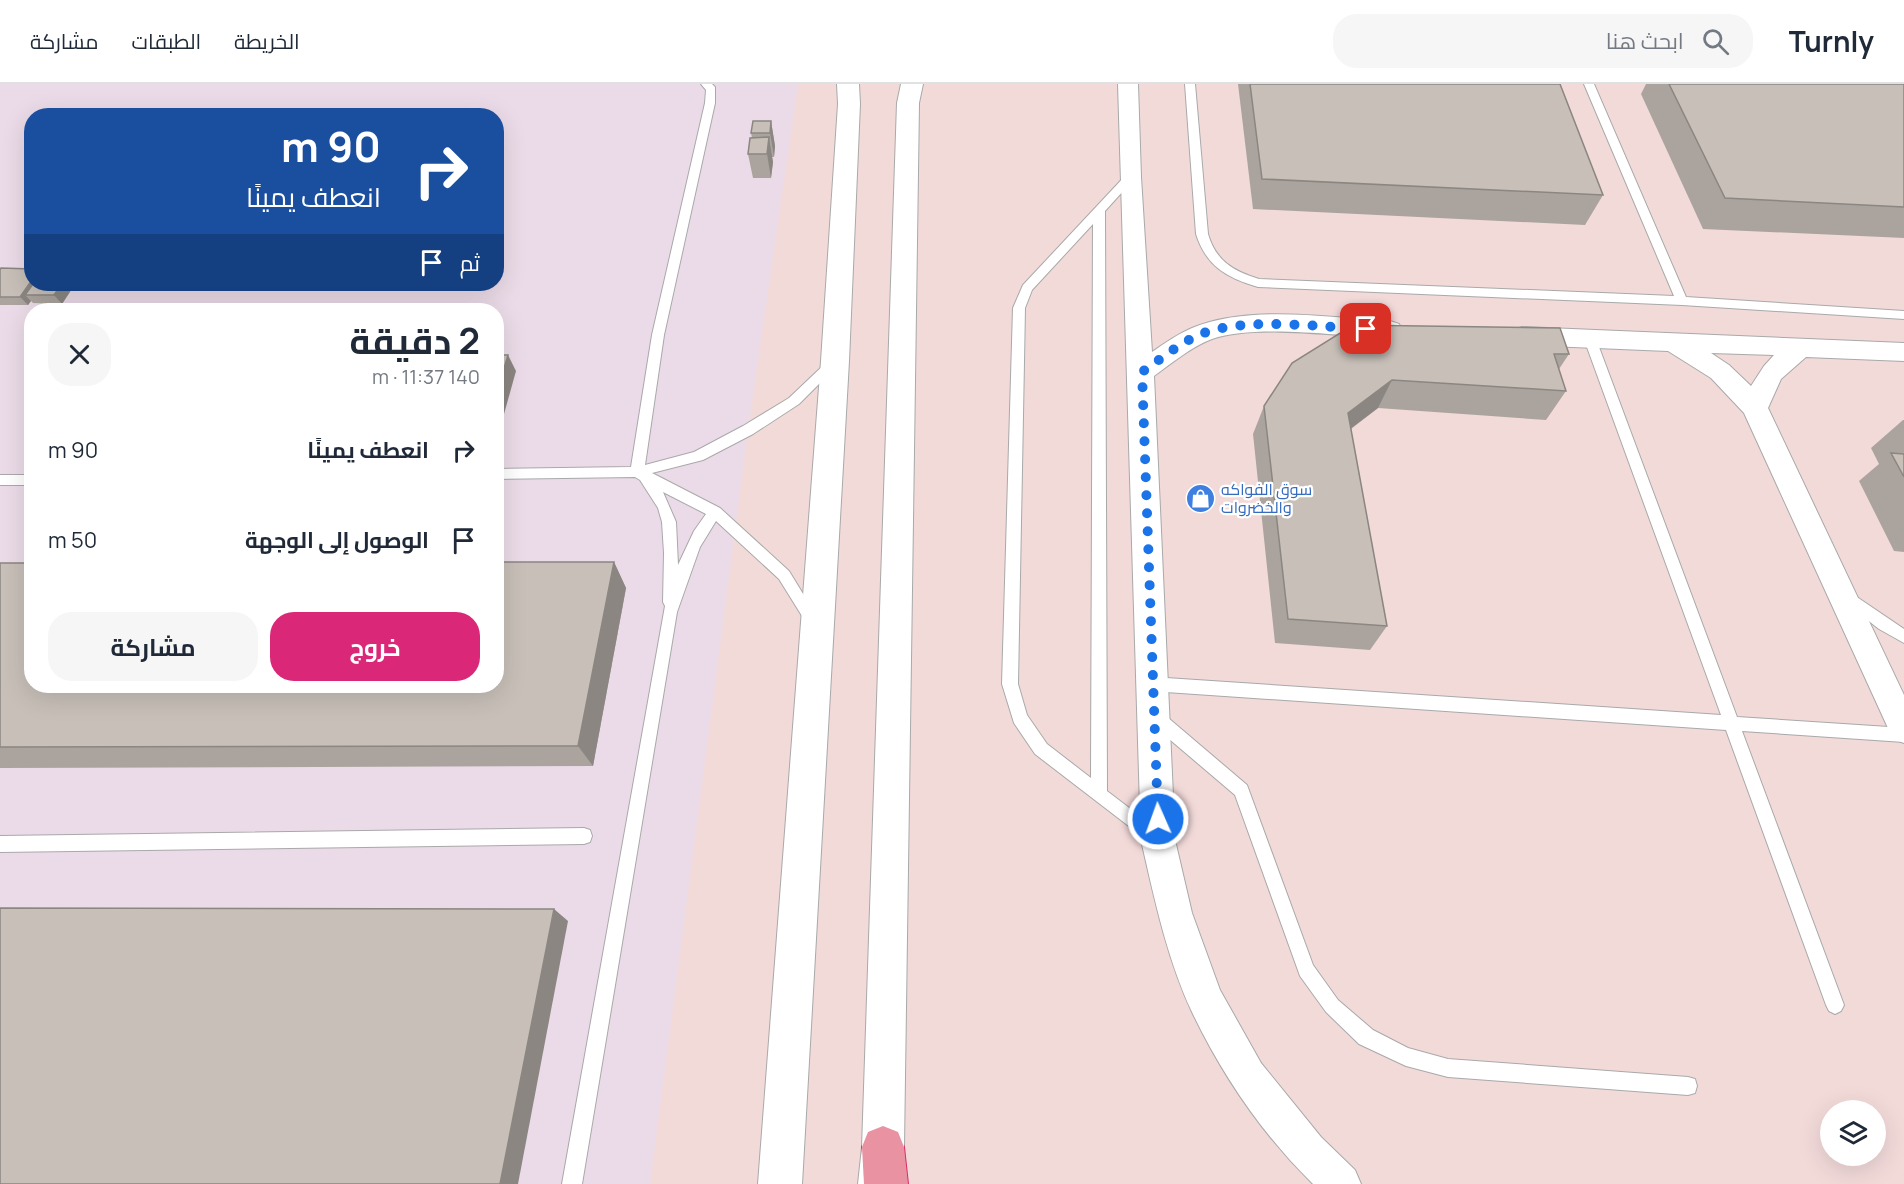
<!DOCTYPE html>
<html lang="ar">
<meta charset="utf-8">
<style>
:root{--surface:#fff;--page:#f6f6f7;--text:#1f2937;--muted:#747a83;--line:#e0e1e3;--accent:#db2777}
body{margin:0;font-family:Manrope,Cairo,sans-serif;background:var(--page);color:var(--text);direction:rtl;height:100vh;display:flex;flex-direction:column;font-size:22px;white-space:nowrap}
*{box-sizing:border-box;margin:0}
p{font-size:20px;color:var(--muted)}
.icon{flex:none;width:33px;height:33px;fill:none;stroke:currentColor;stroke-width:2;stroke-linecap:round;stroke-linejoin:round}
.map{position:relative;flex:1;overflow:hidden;direction:ltr}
.details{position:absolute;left:24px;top:219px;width:480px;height:390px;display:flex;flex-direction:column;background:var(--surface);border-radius:24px;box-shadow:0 6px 24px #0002;direction:rtl}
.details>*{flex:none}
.hud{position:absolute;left:24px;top:24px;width:480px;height:183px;border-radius:24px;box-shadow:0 6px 24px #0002;direction:rtl;background:#1a4fa0;color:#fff;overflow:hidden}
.controls{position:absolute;left:1820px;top:1016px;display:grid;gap:12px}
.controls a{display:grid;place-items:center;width:66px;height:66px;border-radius:50%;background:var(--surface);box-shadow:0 6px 24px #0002;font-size:30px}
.pin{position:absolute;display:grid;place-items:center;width:51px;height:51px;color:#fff;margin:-26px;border-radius:12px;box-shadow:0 3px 9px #0006}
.me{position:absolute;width:66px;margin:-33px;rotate:358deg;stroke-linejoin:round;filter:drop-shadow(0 0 4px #0008)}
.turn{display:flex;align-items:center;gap:21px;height:126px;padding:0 24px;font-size:27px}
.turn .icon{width:78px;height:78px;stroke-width:2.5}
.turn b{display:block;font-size:42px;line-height:51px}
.then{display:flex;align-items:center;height:57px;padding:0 24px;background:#0003;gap:12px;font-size:22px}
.round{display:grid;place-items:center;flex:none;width:63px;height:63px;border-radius:24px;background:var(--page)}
.headline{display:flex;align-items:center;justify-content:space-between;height:102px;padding:0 24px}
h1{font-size:36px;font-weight:700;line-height:45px}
.cta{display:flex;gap:12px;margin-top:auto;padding:12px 24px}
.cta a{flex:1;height:69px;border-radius:24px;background:var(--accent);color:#fff;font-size:24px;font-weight:700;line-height:69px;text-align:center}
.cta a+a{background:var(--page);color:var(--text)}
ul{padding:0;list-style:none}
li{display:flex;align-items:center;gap:18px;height:90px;padding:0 24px}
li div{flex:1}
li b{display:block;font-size:22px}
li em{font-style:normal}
header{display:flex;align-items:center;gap:36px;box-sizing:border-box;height:84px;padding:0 30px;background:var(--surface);border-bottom:2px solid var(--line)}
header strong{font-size:28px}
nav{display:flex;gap:33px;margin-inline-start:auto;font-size:21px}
.search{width:420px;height:54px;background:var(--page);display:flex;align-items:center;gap:15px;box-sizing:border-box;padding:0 21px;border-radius:24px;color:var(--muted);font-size:22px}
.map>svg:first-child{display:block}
.commercial{fill:#f2dad9;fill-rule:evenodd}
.industrial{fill:#ebdbe8;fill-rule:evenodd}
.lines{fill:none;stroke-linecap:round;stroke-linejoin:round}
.service-casing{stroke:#a9a9a9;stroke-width:2}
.minor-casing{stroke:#a9a9a9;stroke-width:2}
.tertiary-casing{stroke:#a9a9a9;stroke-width:2}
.motorway-casing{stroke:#dc2a67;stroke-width:2}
.service{fill:#fff;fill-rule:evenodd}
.minor{fill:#fff;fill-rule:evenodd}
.tertiary{fill:#fff;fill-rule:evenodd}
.motorway{fill:#e892a2;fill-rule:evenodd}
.wall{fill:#aba49e}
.shaded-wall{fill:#8b8681}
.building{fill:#c7bfb8;stroke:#8b8681;stroke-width:1.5}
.route{stroke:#1a73e8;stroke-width:10;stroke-dasharray:0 18}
.labels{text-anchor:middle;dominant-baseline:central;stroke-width:4.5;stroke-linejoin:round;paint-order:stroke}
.shop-label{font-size:16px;fill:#366cbe;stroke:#fff;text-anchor:start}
</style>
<header>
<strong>Turnly</strong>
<div class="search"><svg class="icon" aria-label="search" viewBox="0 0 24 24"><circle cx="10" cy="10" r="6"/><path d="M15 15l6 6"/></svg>ابحث هنا</div>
<nav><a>الخريطة</a><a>الطبقات</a><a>مشاركة</a></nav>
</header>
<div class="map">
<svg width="1904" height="1100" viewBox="0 0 1904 1100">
<rect width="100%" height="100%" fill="#f2efe9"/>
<path class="commercial" d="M0 0H1904V1100H0ZM32 32H496V200H32ZM32 226H496V602H32ZM1830 1026H1875V1071H1830Z"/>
<path class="industrial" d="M0 0H798L748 346 650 1100H0ZM32 32H496V200H32ZM32 226H496V602H32Z"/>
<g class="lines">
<defs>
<g id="service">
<path d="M701 0H712L715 3V19L664 251 645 381 694 368 743 342 789 314 829 276H837L839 279 837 282 799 320 753 350 703 376 652 389 720 424 789 487 819 536 817 540 812 542 807 540 779 495 716 437 700 463 677 528 582 1100H562L665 522 663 518 664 469 662 438 658 424 640 396 635 393 496 395V385L631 383 652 251 705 19 706 6ZM663 408 706 430 694 447 678 481 676 438Z"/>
<path d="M1185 0H1195L1208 150C1216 177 1233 187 1259 195L1674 212 1584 0H1594L1686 213 1904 227V235L1682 221 1258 203C1227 194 1206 182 1196 150Z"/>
<path d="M1130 90 1134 91V95L1105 127 1107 707 1162 749 1164 755 1162 761 1156 763 1035 670 1014 639 1002 600 1013 224 1023 201 1126 91ZM1093 140 1091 694 1047 660 1027 631 1018 600 1025 224 1032 206Z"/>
<polygon points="1590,251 1596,255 1737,633 1904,644 1904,658 1742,647 1844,921 1841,927 1835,930 1829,927 1826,921 1726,646 1151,607 1146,605 1143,600 1146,595 1151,593 1721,631 1584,255"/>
<rect x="0" y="391" width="32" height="10"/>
<polygon points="1848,507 1904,545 1904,559 1879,545 1843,517 1841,513 1843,509"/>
<polygon points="1154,625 1160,627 1247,701 1313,881 1338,916 1373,946 1408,964 1448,975 1688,993 1695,995 1697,1002 1695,1009 1688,1011 1448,993 1406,982 1359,960 1326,928 1300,892 1235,711 1148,637 1146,632 1148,627"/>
<polygon points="584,744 590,746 592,752 590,758 584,760 0,768 0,752"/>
</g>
<g id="minor">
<path d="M1118 0H1138L1141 93 1152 268C1165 259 1178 250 1192 244 1250 220 1329 234 1390 237L1399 240 1402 246 1399 252 1390 255C1342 252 1256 240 1212 255 1191 263 1172 279 1154 292L1175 756 1192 829 1220 906 1261 979 1321 1053 1355 1086 1361 1100H1313C1263 1051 1222 991 1192 928 1167 875 1154 813 1141 756Z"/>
<path d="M1522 243 1904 259V277L1806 273 1781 295 1768 324 1904 611V659L1893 655 1744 329 1711 294 1668 267 1522 261 1513 258 1510 252 1513 246ZM1711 269 1774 271 1764 282 1751 302 1729 281Z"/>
</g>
<g id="tertiary">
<polygon points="837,0 859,0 860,20 849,277 802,1100 758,1100 821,277 838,20"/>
<polygon points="901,0 923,0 919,19 904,1063 902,1100 858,1100 862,1063 897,19"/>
</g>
<polygon id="motorway" points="883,1042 898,1048 904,1063 908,1100 864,1100 862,1063 868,1048"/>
</defs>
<use href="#service" class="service-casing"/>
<use href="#minor" class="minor-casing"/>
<use href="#tertiary" class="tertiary-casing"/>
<use href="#motorway" class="motorway-casing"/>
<use href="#service" class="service"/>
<use href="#minor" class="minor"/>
<use href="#tertiary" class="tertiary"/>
<use href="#motorway" class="motorway"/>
</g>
<g class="wall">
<polygon points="1238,0 1560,0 1603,111 1585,141 1253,125"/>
<polygon points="1646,0 1904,0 1904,154 1703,145 1641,10"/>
<polygon points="771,37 775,62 774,73 772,73 773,78 771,94 753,94 748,70 752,54 751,49"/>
<polygon points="0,186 32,200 75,200 62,220 33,219 31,217 28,221 0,221"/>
<polygon points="1353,241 1569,270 1559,285 1566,307 1546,336 1378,324 1351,345 1387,542 1370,566 1275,559 1253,350 1264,322"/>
<polygon points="1903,336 1904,336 1904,468 1894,467 1859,397 1879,380 1871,364"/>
<polygon points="614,478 626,504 593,682 0,684 0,479"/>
</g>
<g class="shaded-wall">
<polygon points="771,37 775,62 774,73 770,49"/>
<polygon points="769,53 773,78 771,94 767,70"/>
<polygon points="32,196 32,200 43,200 25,211 31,217 28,221 20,213"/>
<polygon points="62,200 75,200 62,220 54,211"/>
<polygon points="508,271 516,287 499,348 496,344 496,311"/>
<polygon points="1392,296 1378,324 1334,357 1348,329"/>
<polygon points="614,478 626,504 593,682 578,662"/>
<polygon points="554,825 568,837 518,1100 500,1100"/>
</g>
<g class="building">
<polygon points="1250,0 1560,0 1603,111 1262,95"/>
<polygon points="1669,0 1904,0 1904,123 1725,114"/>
<polygon points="753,37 771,37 770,49 751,49"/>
<polygon points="769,53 767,70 748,70 750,54"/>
<polygon points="1,184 32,185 32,196 20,213 0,213 0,186"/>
<polygon points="33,200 62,200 54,211 25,211"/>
<polygon points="1353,241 1560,244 1569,270 1554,270 1566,307 1392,296 1348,329 1387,542 1288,535 1264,322 1292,279"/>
<polygon points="496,271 508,271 496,311"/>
<polygon points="1891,369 1904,370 1904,393"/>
<polygon points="496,478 614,478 578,662 0,663 0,479 32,479 32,602 496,602"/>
<polygon points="0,824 554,825 500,1100 0,1100"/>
</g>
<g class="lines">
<path class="route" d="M1158 735 1142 288C1161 275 1182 257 1204 249 1247 233 1319 243 1366 245"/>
</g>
<defs>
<symbol id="shop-disc" viewBox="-11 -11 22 22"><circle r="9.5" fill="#3f7fe0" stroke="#fff"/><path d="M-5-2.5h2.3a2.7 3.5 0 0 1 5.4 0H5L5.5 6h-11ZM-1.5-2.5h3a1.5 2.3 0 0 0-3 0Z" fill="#fff"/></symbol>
</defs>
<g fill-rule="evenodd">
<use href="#shop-disc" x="1184" y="398" width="33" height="33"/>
</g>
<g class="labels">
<g class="shop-label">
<text x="1221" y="405">سوق الفواكه<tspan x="1221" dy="18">والخضروات</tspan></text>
</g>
</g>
</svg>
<div class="controls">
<a><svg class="icon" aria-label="layers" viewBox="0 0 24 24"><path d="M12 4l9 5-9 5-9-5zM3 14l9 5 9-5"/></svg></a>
</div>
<div class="pin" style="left:1366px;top:245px;background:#d93025"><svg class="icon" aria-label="arrive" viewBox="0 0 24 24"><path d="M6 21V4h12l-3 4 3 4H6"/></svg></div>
<svg class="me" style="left:1158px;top:735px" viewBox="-20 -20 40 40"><circle r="17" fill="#1a73e8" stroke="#fff" stroke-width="3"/><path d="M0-11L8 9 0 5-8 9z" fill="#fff"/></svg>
<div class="hud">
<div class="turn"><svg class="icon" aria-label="right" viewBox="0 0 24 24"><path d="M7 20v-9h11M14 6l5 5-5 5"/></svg><div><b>90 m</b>انعطف يمينًا</div></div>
<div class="then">ثم<svg class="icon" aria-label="arrive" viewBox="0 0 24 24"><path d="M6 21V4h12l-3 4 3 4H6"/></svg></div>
</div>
<section class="details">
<div class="headline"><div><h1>2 دقيقة</h1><p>140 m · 11:37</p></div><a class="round"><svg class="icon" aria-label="close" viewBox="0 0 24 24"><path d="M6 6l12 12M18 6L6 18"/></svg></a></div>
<ul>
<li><svg class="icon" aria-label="right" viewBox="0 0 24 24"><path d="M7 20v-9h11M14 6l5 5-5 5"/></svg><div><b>انعطف يمينًا</b></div><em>90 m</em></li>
<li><svg class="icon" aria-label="arrive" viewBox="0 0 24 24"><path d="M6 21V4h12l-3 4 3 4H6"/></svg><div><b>الوصول إلى الوجهة</b></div><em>50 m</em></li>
</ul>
<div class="cta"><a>خروج</a><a>مشاركة</a></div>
</section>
</div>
